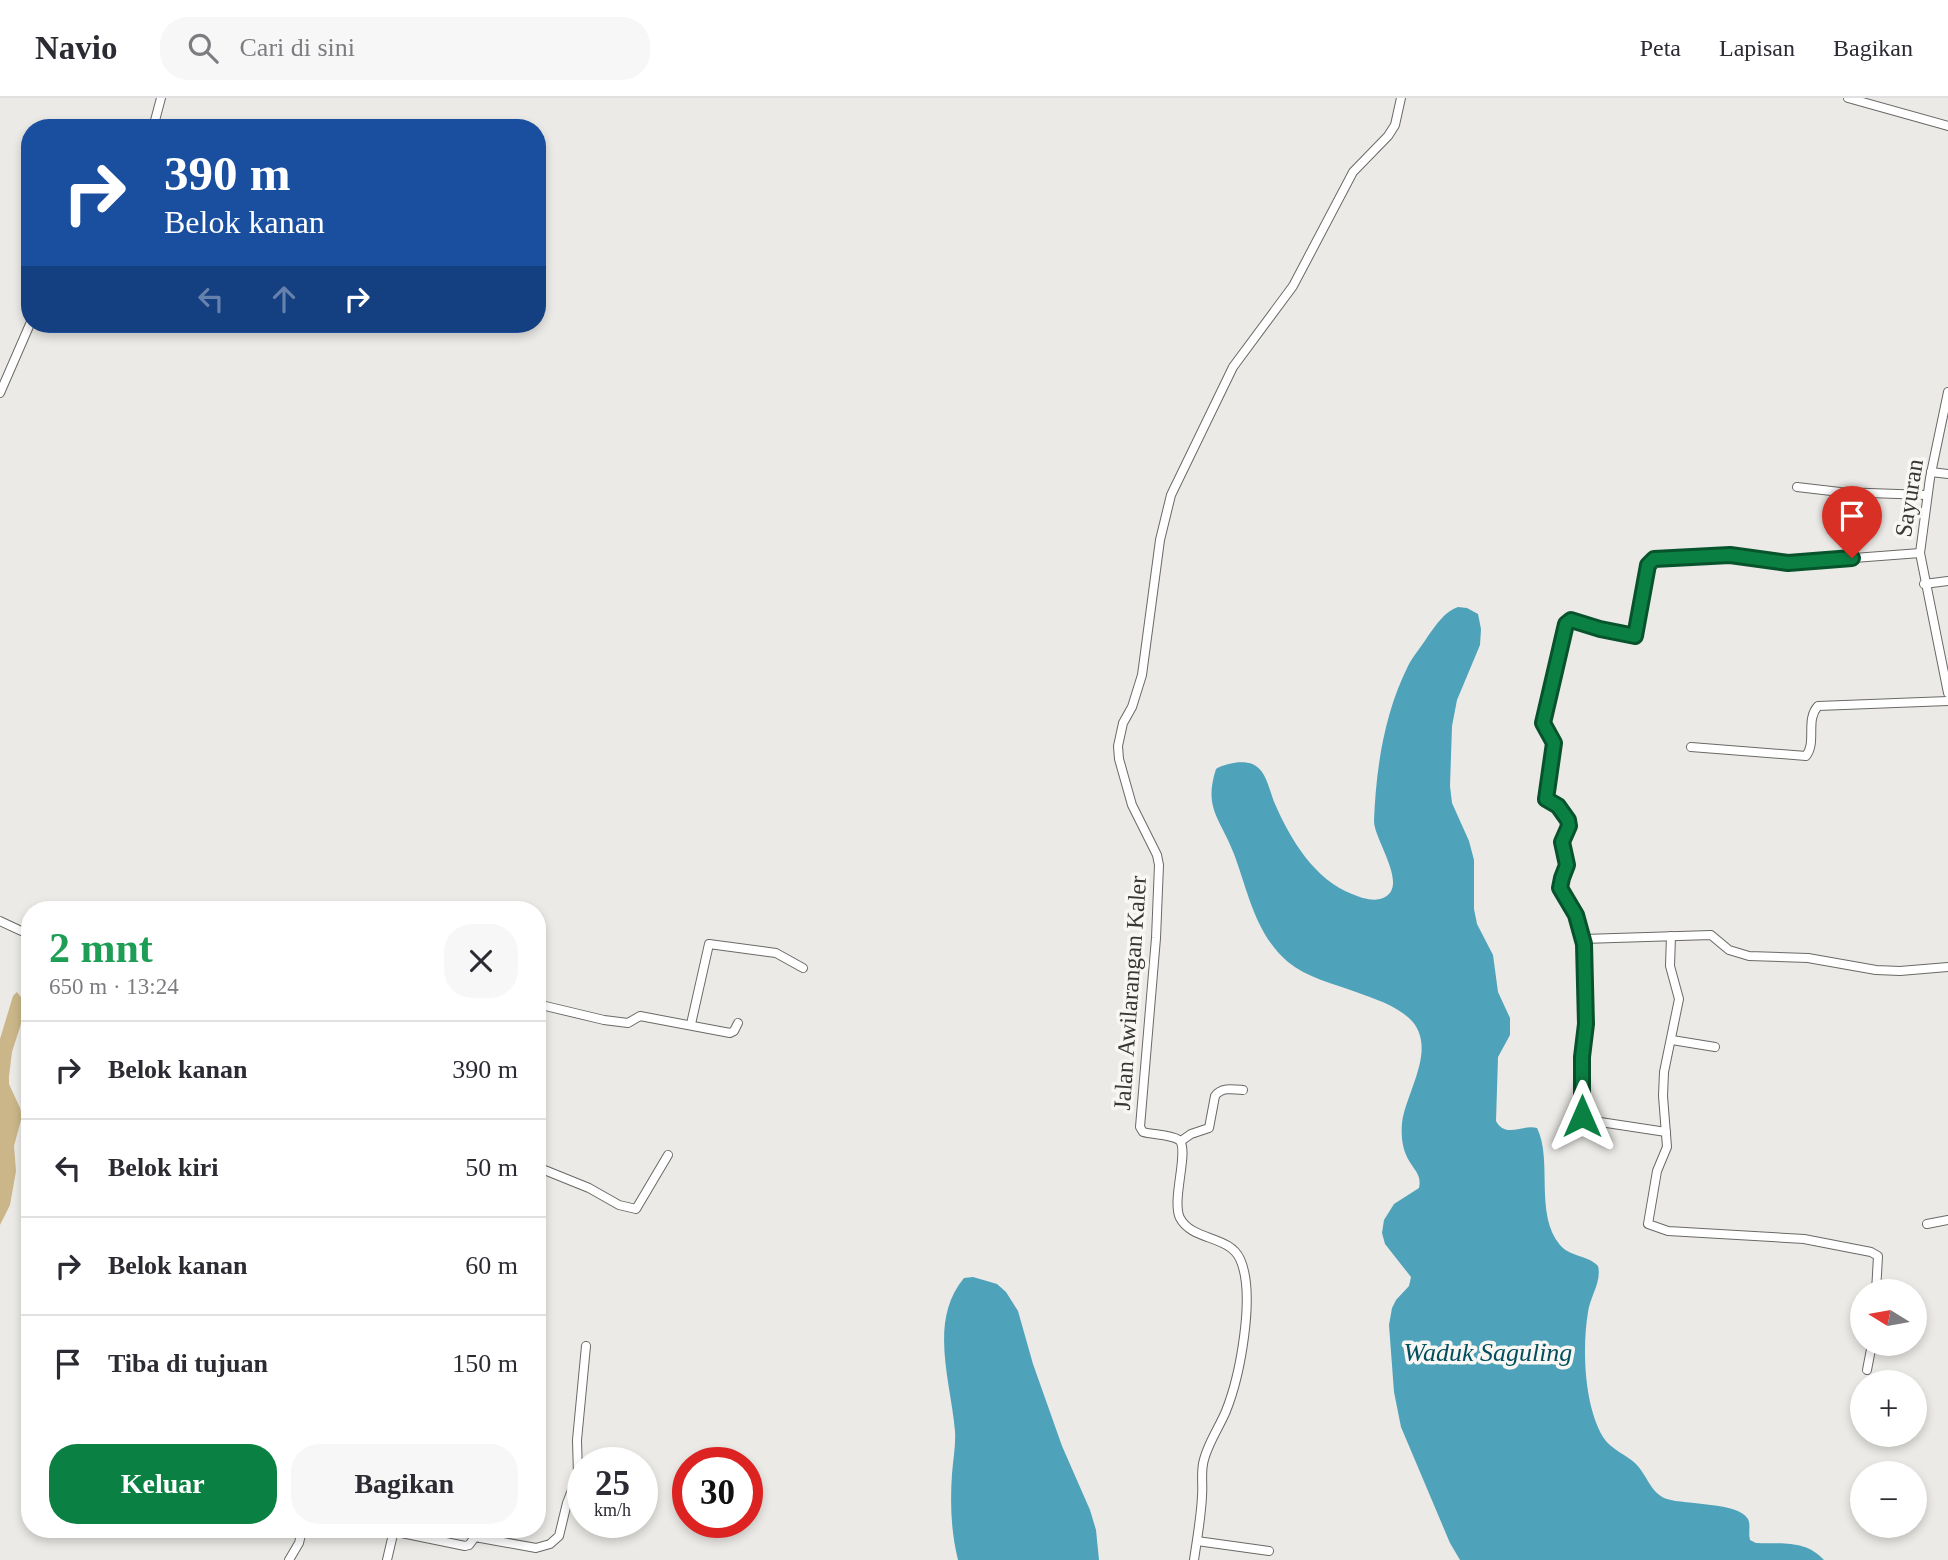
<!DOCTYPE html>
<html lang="id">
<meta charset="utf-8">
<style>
:root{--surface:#fff;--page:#f7f7f7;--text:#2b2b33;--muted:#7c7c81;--line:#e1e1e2;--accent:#0b8043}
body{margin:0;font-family:Georgia,serif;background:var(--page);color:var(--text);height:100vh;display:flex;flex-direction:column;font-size:26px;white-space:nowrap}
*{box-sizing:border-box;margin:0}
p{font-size:23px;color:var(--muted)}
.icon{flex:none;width:38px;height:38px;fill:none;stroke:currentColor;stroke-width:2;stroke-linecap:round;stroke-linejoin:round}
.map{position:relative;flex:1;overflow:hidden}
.panel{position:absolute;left:21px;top:803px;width:525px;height:637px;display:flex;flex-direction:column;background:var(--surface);border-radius:28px;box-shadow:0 4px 10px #0003}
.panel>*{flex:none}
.guide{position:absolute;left:21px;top:21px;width:525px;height:214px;border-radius:28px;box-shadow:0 4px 10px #0003;background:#1a4fa0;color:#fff;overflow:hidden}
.needle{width:46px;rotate:281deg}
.buttons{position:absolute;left:1850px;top:1181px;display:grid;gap:14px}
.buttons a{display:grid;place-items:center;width:77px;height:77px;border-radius:50%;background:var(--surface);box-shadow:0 4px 10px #0003;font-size:35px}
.speed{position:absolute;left:567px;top:1349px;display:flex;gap:14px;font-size:35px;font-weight:700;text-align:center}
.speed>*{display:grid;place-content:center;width:91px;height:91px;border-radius:50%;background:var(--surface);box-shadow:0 4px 10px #0003;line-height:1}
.speed small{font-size:18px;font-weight:400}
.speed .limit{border:10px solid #d22;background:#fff;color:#111}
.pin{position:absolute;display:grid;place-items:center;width:60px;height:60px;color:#fff;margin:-72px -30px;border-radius:50% 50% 50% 0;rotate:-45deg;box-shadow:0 0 7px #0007}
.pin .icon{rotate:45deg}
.me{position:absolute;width:77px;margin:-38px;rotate:0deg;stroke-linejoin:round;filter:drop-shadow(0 0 5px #0008)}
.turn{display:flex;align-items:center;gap:24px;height:147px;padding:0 28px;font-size:32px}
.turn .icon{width:91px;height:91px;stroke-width:2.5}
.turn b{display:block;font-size:49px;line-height:60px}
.lanes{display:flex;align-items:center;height:66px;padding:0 28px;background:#0003;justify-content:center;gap:35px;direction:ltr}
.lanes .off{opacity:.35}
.round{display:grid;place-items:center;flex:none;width:74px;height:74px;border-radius:28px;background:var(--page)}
.head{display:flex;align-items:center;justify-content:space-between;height:119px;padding:0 28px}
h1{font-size:42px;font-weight:600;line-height:52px;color:#1e9e55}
.cta{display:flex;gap:14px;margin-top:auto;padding:14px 28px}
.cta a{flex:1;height:80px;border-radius:28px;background:var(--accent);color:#fff;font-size:28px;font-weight:600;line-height:80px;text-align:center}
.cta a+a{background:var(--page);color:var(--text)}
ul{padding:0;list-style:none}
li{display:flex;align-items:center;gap:21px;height:98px;padding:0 28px;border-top:2px solid var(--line)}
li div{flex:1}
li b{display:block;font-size:26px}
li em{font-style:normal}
header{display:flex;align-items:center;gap:42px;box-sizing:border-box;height:98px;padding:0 35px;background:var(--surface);border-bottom:2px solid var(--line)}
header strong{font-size:33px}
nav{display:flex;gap:38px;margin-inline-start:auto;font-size:24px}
.search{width:490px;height:63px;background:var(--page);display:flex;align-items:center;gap:18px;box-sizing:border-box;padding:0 24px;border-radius:28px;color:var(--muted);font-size:26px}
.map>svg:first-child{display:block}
.green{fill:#cab688}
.water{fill:#4ea2b9}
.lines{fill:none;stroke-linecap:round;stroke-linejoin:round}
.minor-casing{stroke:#6a6966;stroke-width:10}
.minor{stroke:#fff;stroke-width:8}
.route-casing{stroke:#07532c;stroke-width:18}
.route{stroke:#0b8043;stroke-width:12}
.labels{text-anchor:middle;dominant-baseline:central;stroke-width:7;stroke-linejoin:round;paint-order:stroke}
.street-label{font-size:24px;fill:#373735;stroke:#f9f7f4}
.water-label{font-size:26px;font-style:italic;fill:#004e5e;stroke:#f9f7f4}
</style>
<header>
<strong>Navio</strong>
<div class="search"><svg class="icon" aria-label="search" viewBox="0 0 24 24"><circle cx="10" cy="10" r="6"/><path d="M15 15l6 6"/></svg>Cari di sini</div>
<nav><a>Peta</a><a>Lapisan</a><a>Bagikan</a></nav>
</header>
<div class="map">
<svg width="1948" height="1462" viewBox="0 0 1948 1462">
<rect width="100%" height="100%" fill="#ebeae6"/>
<polygon class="green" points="17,894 27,907 12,954 9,978 9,986 20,1010 22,1018 14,1048 16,1073 10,1107 0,1127 0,941 13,898"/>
<g class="water">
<path d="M1458 509 1467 510 1478 516 1481 531 1480 547 1457 602 1452 628 1450 688 1452 705 1469 743 1474 762V811L1477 826 1493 857 1498 894 1510 920V937L1498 959 1496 1023C1506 1041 1522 1026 1537 1030 1553 1062 1534 1116 1560 1147 1570 1159 1588 1157 1598 1168 1602 1183 1590 1199 1588 1214 1582 1250 1584 1307 1603 1339 1611 1352 1626 1356 1636 1366 1647 1377 1651 1396 1667 1401 1686 1407 1738 1404 1748 1421 1751 1428 1748 1435 1750 1442L1756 1445C1782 1446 1806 1442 1824 1462H1460L1450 1445 1401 1329 1394 1294 1389 1227 1392 1210 1396 1202 1409 1188 1411 1179 1385 1146 1382 1135 1384 1122 1394 1106 1419 1090C1422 1077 1414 1072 1408 1061 1402 1050 1401 1037 1402 1025 1406 994 1437 952 1412 923 1398 908 1375 901 1356 894 1334 886 1306 879 1288 864 1255 836 1248 793 1234 756 1221 721 1203 711 1216 671 1226 665 1246 661 1256 668 1267 675 1270 695 1275 706 1290 741 1315 782 1352 796 1361 800 1374 804 1383 800 1410 789 1374 742 1374 723 1376 671 1384 616 1408 568 1413 558 1422 548 1428 538 1436 527 1445 513 1458 509Z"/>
<path d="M973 1179 997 1186 1006 1194 1018 1213 1033 1266 1062 1348 1090 1412 1096 1432 1099 1462H958C951 1434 950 1405 952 1376 953 1362 956 1347 955 1333 951 1284 928 1223 964 1180Z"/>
</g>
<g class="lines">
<defs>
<g id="minor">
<polyline points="1848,0 1948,28"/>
<polyline points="153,30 161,0"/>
<polyline points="1948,294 1930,380 1920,455 1948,595"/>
<polyline points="0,295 30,226"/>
<polyline points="1931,374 1948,376"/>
<polyline points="1797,389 1840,394 1927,397"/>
<polyline points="1924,486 1948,483"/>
<path d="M1691 649 1806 658C1817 644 1805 622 1818 608L1948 603"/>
<polyline points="0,823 30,837"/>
<polyline points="1671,838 1670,868 1679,901 1664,974 1663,998 1667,1049 1657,1073 1648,1126 1668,1133 1804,1141 1871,1154 1878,1158 1876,1194"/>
<polyline points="1583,841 1576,817 1560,790 1562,780 1567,767 1562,744 1568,728 1568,722 1558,708 1547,703 1546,697 1554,645 1543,625 1566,526 1571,522 1600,531 1635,538 1649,467 1654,461 1730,457 1788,465 1920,455"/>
<polyline points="537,906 604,922 628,925 640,918 730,935 734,933 738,925"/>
<polyline points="691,926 709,846 776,855 803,870"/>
<polyline points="1672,942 1715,949"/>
<polyline points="1666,1034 1587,1022 1582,1018 1582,959 1586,926 1583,841 1711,837 1729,852 1749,858 1808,860 1876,872 1900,873 1948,869"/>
<path d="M1181 1043 1191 1036 1209 1030 1215 998C1221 989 1233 991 1243 992"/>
<polyline points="537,1069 589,1090 619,1107 636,1111 668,1057"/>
<polyline points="1927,1126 1948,1122"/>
<polyline points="1867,1272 1872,1246"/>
<polyline points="387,1432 465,1448 469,1447 475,1439 536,1450 550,1446 559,1438 567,1405 578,1377 577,1342 586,1248"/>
<polyline points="1197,1443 1269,1453"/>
<polyline points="289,1462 299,1445 302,1432"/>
<polyline points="387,1462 394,1432"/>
<path d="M1194 1462C1197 1441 1201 1420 1202 1398 1203 1388 1201 1377 1203 1366 1206 1348 1219 1330 1226 1313 1240 1278 1256 1196 1240 1161 1229 1137 1192 1143 1180 1120 1171 1102 1190 1051 1179 1042 1170 1036 1153 1037 1143 1034L1140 1029 1156 840 1159 767 1157 757 1132 707 1119 661 1118 648 1123 625 1132 609 1142 577 1160 442 1171 397 1233 269 1293 188 1353 74 1388 38 1395 27 1401 0"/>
</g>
</defs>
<use href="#minor" class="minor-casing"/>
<use href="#minor" class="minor"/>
</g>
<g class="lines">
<defs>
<polyline id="route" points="1582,1018 1582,959 1586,926 1584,846 1576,817 1560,790 1562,780 1567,767 1562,744 1569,728 1568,722 1558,708 1546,701 1554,645 1543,625 1566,526 1571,522 1600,531 1635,538 1648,467 1654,461 1730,457 1788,465 1852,460"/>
</defs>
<use href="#route" class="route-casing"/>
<use href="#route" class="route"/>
</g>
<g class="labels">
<g class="street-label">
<text transform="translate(1909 400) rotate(-81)">Sayuran</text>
<text transform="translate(1130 895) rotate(-86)">Jalan Awilarangan Kaler</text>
</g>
<g class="water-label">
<text x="1488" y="1254">Waduk Saguling</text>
</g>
</g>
</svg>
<div class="buttons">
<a><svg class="needle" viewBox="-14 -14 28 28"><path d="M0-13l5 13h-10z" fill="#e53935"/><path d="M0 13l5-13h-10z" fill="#7c7c81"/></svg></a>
<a>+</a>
<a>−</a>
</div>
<div class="speed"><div>25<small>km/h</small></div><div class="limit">30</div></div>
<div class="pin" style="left:1852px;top:460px;background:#d93025"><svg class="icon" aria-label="arrive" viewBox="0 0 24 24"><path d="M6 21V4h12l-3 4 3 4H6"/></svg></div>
<svg class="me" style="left:1582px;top:1018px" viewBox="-20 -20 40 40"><path d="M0-17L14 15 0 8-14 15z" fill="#0b8043" stroke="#fff" stroke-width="4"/></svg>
<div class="guide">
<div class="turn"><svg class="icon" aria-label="right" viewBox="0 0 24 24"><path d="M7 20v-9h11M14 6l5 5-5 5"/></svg><div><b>390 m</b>Belok kanan</div></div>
<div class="lanes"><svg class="icon off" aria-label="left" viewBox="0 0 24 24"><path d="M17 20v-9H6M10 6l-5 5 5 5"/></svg><svg class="icon off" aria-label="ahead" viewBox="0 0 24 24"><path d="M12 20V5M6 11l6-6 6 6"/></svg><svg class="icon" aria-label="right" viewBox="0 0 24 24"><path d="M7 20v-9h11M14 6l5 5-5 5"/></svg></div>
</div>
<section class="panel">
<div class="head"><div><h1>2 mnt</h1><p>650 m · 13:24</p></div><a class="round"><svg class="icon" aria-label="close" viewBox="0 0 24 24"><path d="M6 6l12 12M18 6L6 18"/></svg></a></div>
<ul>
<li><svg class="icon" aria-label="right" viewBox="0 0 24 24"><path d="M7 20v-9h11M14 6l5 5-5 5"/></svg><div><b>Belok kanan</b></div><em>390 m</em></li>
<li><svg class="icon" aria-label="left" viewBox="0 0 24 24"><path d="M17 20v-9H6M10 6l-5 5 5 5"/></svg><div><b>Belok kiri</b></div><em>50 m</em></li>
<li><svg class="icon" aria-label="right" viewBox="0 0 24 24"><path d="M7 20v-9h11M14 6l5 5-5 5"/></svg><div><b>Belok kanan</b></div><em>60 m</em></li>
<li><svg class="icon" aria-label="arrive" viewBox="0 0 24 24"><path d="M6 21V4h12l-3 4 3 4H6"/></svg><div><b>Tiba di tujuan</b></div><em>150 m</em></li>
</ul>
<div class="cta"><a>Keluar</a><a>Bagikan</a></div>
</section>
</div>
